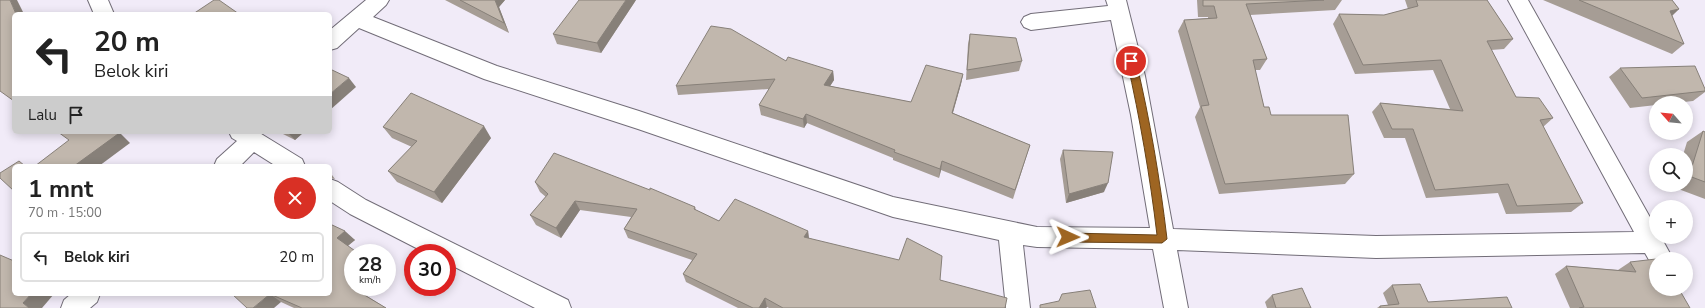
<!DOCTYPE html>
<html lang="id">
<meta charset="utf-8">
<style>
:root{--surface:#fff;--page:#f6f6f6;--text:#222;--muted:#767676;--line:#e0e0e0}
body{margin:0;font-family:"Nunito Sans",sans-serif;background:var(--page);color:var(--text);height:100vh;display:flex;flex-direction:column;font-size:15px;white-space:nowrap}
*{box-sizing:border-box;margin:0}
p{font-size:13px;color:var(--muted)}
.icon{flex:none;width:22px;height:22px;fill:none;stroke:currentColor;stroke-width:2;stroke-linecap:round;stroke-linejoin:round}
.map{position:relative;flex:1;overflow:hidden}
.details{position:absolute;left:12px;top:164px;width:320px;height:132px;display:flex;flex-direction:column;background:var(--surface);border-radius:6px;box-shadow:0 2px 10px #0003}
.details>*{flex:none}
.top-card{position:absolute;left:12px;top:12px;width:320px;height:122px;border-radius:6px;box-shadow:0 2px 10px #0003;background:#fff;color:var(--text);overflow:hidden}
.needle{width:26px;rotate:297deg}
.buttons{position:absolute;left:1649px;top:96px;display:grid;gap:8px}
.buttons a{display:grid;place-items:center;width:44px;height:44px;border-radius:50%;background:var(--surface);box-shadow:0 2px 10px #0003;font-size:20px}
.speed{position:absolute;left:344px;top:244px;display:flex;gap:8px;font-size:20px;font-weight:700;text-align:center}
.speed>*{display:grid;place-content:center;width:52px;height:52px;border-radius:50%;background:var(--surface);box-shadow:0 2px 10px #0003;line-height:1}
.speed small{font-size:10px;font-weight:400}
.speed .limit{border:6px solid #d22;background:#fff;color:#111}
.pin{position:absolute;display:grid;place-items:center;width:34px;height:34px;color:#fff;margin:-17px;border:2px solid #fff;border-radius:50%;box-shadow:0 1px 4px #0007}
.me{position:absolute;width:44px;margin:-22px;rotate:91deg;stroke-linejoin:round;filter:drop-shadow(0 0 3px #0008)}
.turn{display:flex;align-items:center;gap:14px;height:84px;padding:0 16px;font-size:18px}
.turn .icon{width:52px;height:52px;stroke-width:2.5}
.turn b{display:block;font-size:28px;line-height:34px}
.then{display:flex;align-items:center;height:38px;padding:0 16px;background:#0003;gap:8px;font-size:15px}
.round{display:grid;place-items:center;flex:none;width:42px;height:42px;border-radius:21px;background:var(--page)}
.summary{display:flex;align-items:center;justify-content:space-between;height:68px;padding:0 16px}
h1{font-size:24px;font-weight:700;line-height:30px}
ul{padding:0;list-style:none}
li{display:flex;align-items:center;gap:12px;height:50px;margin:0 8px 6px;padding:0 8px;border:2px solid var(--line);border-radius:6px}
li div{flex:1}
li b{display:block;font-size:15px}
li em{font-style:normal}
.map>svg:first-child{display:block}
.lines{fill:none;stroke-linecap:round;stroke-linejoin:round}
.minor-casing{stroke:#726d78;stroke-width:2}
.minor{fill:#fff;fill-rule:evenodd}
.wall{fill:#a69d95}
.shaded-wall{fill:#878079}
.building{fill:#c1b7ad;stroke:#878079}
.route{fill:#9e6522;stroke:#674216}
</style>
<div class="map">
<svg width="1705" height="308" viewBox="0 0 1705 308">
<rect width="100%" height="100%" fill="#f1ebf8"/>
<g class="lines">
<defs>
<g id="minor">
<polygon points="88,0 108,0 114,14 94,14"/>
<polygon points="366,0 389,0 386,5 373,17 497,66 639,111 893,197 1037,227 1150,228 1131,115 1111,20 1031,30 1024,27 1021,22 1024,17 1031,14 1108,6 1106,0 1126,0 1145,76 1173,229 1376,236 1634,232 1508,0 1528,0 1656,228 1656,237 1661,237 1673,259 1656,259 1656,268 1653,267 1645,253 1376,258 1177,250 1188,308 1164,308 1153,249 1037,247 1023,245 1030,308 1006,308 999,240 893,217 638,129 484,79 359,28 337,48 330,50 330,30"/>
<polygon points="229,132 258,132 302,159 305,166 276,166 254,152 240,166 214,166 217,159 237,141 232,138"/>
<polygon points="330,179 338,182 366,200 568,300 571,308 535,308 447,263 447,253 426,253 350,214 330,201"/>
<polygon points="71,294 100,294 97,302 90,308 61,308 64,300"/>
</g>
</defs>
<use href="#minor" class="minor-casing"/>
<use href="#minor" class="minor"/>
</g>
<g class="wall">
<polygon points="445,0 505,0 499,7 509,33"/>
<polygon points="636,0 601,53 557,44 553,34"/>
<polygon points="1197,0 1342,0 1335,10 1250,15 1267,59 1260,70 1255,70 1264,107 1271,115 1354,174 1345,184 1219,194 1195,117 1200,107 1178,31 1184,20 1208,18 1208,17 1198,17"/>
<polygon points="1405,0 1487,0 1513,39 1504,49 1491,50 1516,97 1553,118 1543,127 1583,203 1571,212 1506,214 1498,193 1426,198 1405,138 1384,138 1372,112 1380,103 1450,109 1433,70 1355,74 1333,24 1339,14 1384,15 1408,9"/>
<polygon points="1543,0 1672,0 1679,9 1672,16 1684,44 1672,54"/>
<polygon points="970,34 1022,61 1019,71 966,80 968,44"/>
<polygon points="786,61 833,71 834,80 830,86 911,102 963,74 961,84 953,113 1030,145 1013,199 941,170 939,178 893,160 893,158 807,123 804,128 761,115 759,105 769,89 678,95 676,86"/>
<polygon points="1620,68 1705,89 1705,92 1693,101 1675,103 1656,103 1656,105 1630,108 1609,77"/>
<polygon points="383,127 491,138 442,203 397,182 388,171 412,147 392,138"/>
<polygon points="1703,131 1705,132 1705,199 1673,187 1674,185 1686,185 1686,155 1683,155 1687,142"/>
<polygon points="279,132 304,132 295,140"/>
<polygon points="1063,150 1104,192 1066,203 1060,159"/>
<polygon points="330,173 332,175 335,179 330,178"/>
<polygon points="535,182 695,207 696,210 719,221 808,231 809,238 940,280 1005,308 769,308 767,307 766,308 738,308 686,282 683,274 692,260 628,238 624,229 631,217 580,210 561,238 536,225 530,215 546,197 540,192"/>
<polygon points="330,224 355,240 348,246 353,287 367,287 362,293 386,308 294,308 281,302 232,294"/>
<polygon points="1630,262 1690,308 1570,308 1555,274 1566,266 1618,270"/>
<polygon points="1392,285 1428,302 1512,308 1377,308 1380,306 1388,305 1383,293"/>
<polygon points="1272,295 1311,308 1267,308 1265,302"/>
</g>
<g class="shaded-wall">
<polygon points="10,0 17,0 24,14 16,14"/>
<polygon points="495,0 505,0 499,7 509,33 504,23"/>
<polygon points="626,0 636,0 601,53 597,43"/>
<polygon points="1679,9 1667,20 1670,11"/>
<polygon points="833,71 834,80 825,94 824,85"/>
<polygon points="963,74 961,84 950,122 952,113"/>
<polygon points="349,78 356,87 330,110 330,94"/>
<polygon points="806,114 807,123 804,128 803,119"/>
<polygon points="484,126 491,138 442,203 434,192"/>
<polygon points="117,132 119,132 130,143 99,166 74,166"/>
<polygon points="287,132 304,132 295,140"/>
<polygon points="942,161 941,170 939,178 940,169"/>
<polygon points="1108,183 1104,192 1066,203 1069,194"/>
<polygon points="575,201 580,210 561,238 556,228"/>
<polygon points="345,231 355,240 346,247 337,238"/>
<polygon points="808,231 809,240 804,237"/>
<polygon points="353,284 353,287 367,287 360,295 351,287"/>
<polygon points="31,294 54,294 42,308 29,308 23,303"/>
<polygon points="270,294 281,302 274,308 253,308"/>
<polygon points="765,298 767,307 766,308 759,308"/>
</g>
<g class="building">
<polygon points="0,0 10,0 16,14 14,14 14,101 0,91"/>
<polygon points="214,0 219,0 239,14 193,14"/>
<polygon points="460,0 495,0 504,23"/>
<polygon points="579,0 626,0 597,43 553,34"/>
<polygon points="1203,0 1324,0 1246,4 1267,59 1253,60 1264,107 1269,107 1271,115 1348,115 1354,174 1225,184 1201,106 1209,105 1184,20 1217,18 1214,6 1203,6"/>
<polygon points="1416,0 1487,0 1513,39 1487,41 1516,97 1539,98 1553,118 1540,120 1583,203 1517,206 1508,184 1435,190 1413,129 1392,129 1380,103 1463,111 1441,60 1363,65 1339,14 1384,15 1418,6"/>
<polygon points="1579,0 1672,0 1679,9 1670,11 1684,44"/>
<polygon points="711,26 731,29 786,61 788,57 833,71 824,85 911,102 926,65 963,74 952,113 1030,145 1015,190 942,161 940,169 894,152 895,150 806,114 803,119 759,105 775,79 676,86"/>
<polygon points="970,34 1016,38 1022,61 967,70"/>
<polygon points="1695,66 1705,89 1705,91 1642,98 1620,68"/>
<polygon points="330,69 349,78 330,94"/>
<polygon points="411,93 484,126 434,192 388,171 417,141 383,127"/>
<polygon points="1703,131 1705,132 1705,182 1689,176"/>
<polygon points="58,132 117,132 118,134 74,166 35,166 69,140"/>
<polygon points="1063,150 1113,152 1108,183 1069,194"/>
<polygon points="554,153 650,190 650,188 695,207 694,209 719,221 735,199 808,231 804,237 899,260 907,238 942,256 940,280 1007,298 1005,308 783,308 765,298 759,308 753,308 683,274 697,254 624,229 637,209 575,201 556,228 530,215 548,194 535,182"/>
<polygon points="19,161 25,166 14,166 14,191 0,178 0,173"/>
<polygon points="330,224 345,231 337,238 358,253 353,253 353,284 351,287 386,308 302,308 270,294 253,308 247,308 232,294 330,294"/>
<polygon points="0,255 14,261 14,294 31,294 23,303 29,308 0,308"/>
<polygon points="1656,259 1656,289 1679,289 1690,308 1579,308 1584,307 1566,266 1636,272 1630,262"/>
<polygon points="1420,284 1428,302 1507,297 1512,308 1380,308 1380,306 1399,304 1392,285"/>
<polygon points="1302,288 1311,308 1276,308 1272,295"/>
<polygon points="1090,290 1096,308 1040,308 1040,305 1059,301 1062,294"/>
</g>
<path class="route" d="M1131 58 1136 61C1150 120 1160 179 1167 239L1162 243 1068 242 1063 237 1068 233 1157 235C1150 176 1140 119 1127 61Z"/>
</svg>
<div class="buttons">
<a><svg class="needle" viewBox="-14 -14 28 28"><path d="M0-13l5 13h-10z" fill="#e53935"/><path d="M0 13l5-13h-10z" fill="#767676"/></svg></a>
<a><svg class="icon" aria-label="search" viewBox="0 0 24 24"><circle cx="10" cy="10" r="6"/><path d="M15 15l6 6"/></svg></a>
<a>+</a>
<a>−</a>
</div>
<div class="speed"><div>28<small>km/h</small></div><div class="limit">30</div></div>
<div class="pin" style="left:1131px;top:61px;background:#d93025"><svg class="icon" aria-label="arrive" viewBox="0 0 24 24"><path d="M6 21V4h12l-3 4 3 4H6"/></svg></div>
<svg class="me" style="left:1068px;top:237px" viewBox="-20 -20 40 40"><path d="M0-17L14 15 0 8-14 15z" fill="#9e6522" stroke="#fff" stroke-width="4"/></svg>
<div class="top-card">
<div class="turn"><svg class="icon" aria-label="left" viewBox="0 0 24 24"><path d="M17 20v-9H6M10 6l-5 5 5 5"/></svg><div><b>20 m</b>Belok kiri</div></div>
<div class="then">Lalu<svg class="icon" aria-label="arrive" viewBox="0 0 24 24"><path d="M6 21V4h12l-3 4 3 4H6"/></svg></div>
</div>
<section class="details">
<div class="summary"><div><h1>1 mnt</h1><p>70 m · 15:00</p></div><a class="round" style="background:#d93025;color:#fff"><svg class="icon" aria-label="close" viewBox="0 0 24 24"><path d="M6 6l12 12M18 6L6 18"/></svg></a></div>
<ul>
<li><svg class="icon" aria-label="left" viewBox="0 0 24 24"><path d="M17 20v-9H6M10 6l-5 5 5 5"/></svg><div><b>Belok kiri</b></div><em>20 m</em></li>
</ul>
</section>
</div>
